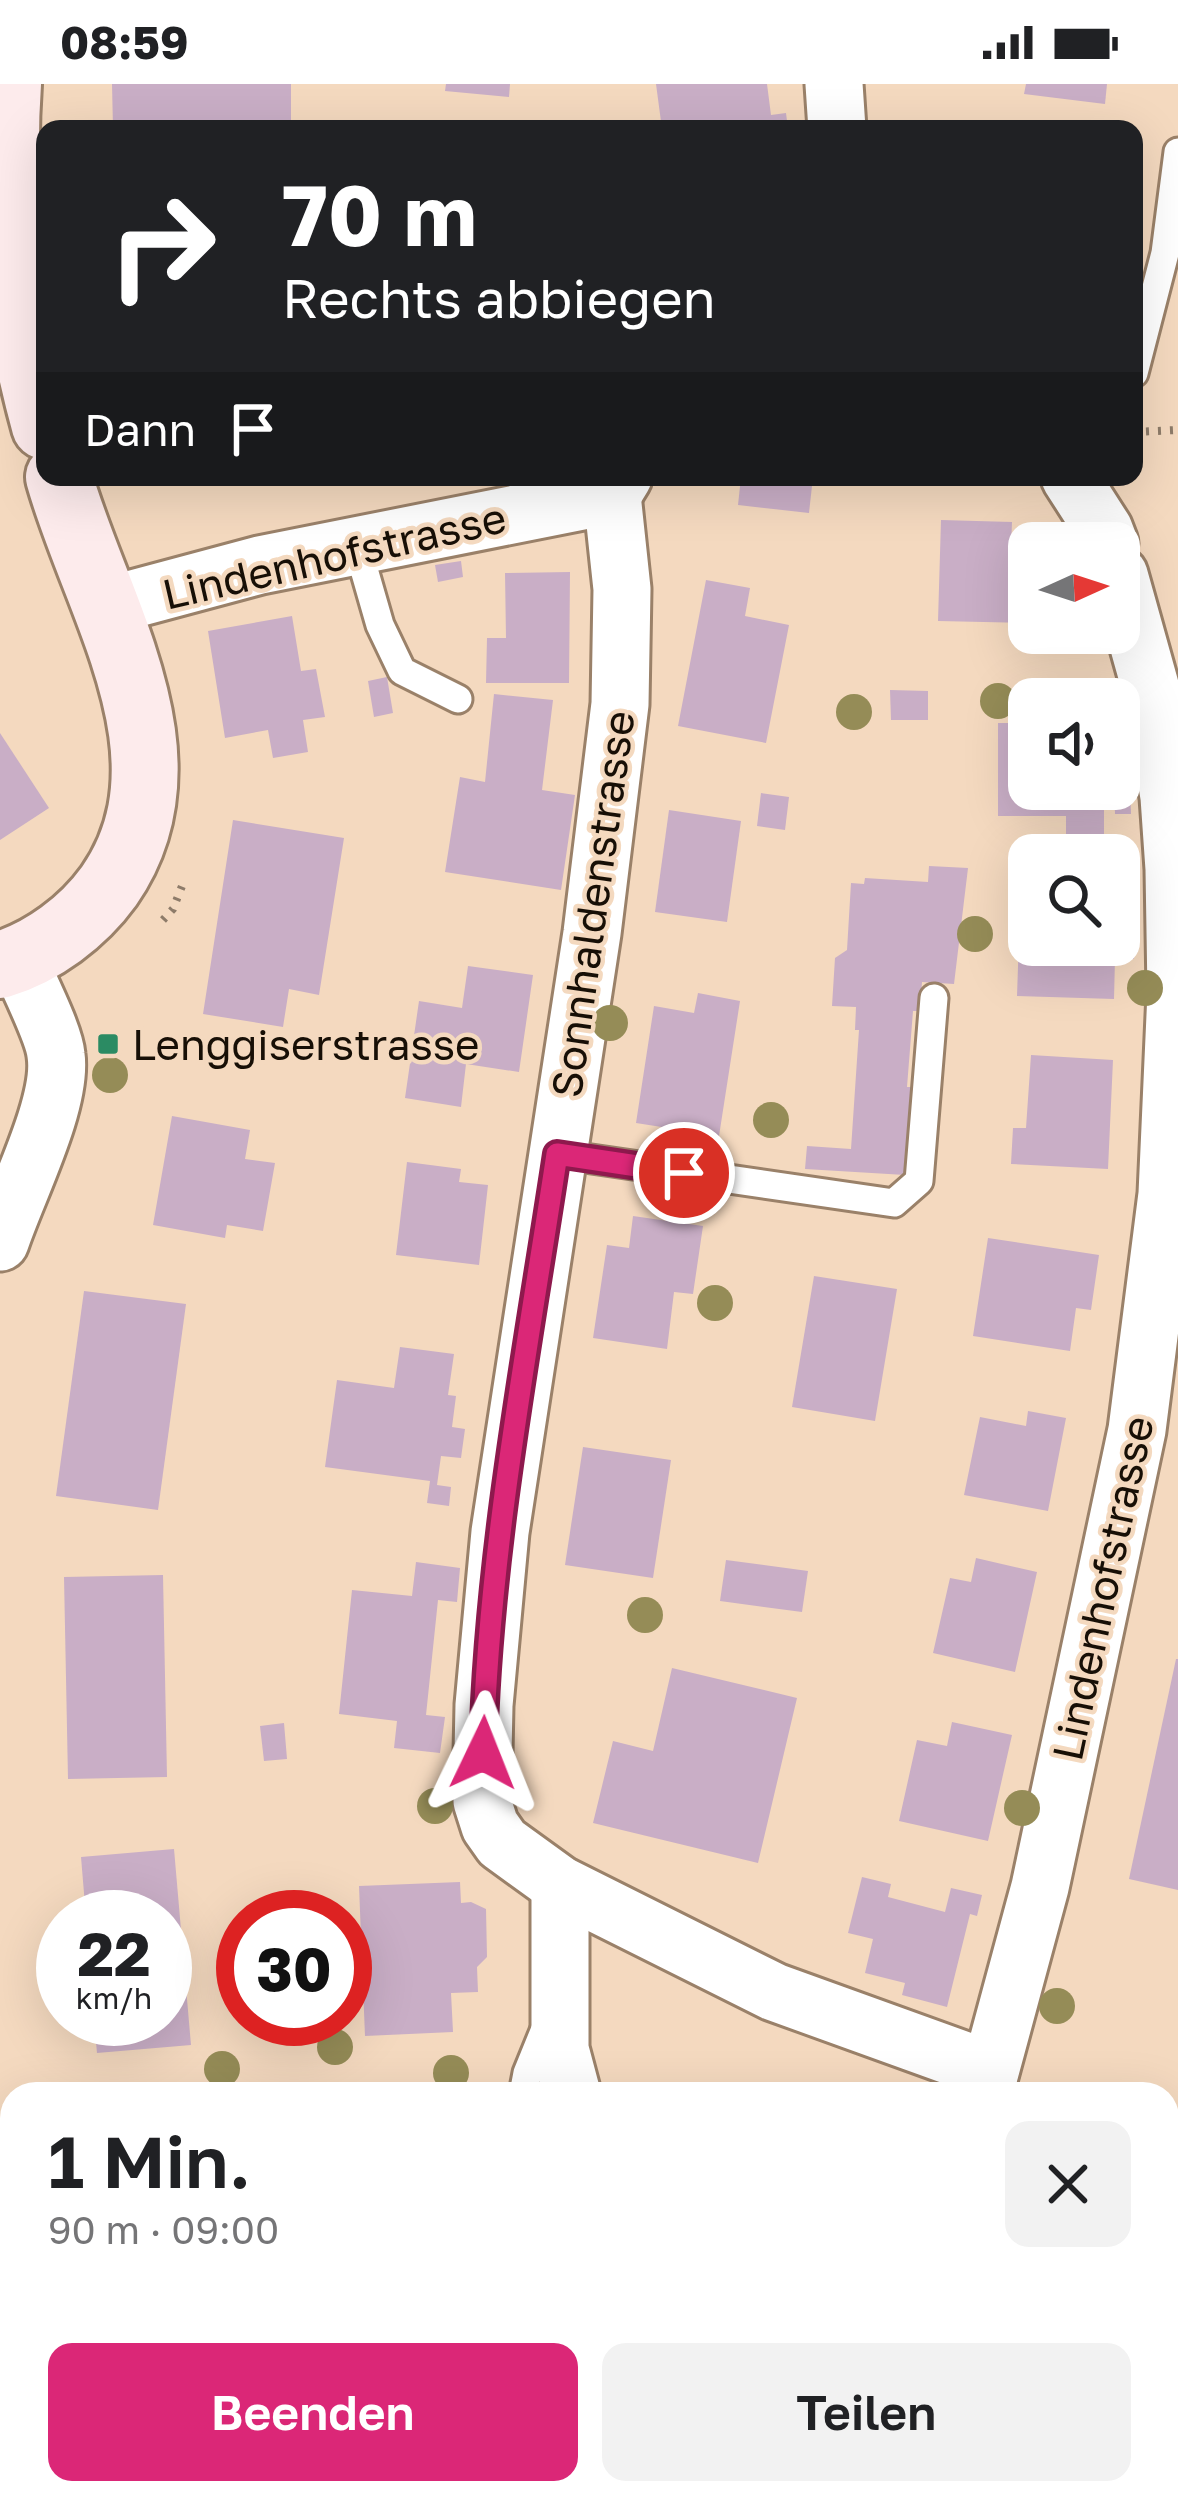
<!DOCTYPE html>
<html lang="de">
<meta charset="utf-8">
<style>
:root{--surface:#fff;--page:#f2f2f2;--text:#202124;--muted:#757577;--accent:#db2777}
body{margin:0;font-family:"Golos Text",sans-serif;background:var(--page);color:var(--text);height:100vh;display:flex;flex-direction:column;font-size:45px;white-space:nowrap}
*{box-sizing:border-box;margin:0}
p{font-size:39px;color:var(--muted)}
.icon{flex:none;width:66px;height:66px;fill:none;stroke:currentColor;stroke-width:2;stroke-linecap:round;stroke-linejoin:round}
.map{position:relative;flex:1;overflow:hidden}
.side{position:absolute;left:0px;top:1998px;width:1179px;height:423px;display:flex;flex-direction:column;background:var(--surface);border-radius:36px 36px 0 0;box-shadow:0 12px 48px #0002}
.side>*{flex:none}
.banner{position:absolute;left:36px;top:36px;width:1107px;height:366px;border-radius:24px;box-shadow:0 12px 48px #0002;background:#202124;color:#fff;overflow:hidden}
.needle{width:78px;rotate:87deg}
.controls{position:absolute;left:1008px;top:438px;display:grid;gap:24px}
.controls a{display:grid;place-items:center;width:132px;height:132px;border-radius:24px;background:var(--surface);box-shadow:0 12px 48px #0002;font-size:60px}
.speed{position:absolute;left:36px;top:1806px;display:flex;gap:24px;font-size:60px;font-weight:700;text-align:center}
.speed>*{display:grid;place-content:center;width:156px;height:156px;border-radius:50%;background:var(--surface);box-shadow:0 12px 48px #0002;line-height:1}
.speed small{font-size:30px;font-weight:400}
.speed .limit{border:18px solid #d22;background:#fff;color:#111}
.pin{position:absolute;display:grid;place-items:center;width:102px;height:102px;color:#fff;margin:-51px;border:6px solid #fff;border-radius:50%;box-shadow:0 3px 12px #0007}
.me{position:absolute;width:132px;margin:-66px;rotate:2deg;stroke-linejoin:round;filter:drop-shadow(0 0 9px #0008)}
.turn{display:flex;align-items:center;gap:42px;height:252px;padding:0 48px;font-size:54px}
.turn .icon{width:156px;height:156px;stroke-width:2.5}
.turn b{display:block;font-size:84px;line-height:102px}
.then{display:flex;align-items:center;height:114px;padding:0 48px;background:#0003;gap:24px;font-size:45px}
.round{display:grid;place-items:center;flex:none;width:126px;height:126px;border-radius:24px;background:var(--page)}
.head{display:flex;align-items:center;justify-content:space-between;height:204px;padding:0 48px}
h1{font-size:72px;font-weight:600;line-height:90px}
.cta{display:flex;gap:24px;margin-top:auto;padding:24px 48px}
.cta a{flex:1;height:138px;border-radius:24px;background:var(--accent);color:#fff;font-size:48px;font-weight:600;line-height:138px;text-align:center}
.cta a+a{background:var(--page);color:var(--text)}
.status{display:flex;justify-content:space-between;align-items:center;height:84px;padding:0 60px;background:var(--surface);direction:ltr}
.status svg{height:33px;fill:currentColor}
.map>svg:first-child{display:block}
.building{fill:#c9aec6}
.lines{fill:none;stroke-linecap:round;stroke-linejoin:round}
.lane-casing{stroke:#9a8169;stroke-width:33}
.street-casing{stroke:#9a8169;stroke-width:63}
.secondary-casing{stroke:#9a8169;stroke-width:72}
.path{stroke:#8d7b69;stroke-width:8;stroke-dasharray:3 9;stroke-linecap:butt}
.lane{stroke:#fff;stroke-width:27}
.street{stroke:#fff;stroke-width:57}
.secondary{stroke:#fdebec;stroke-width:66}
.tree{fill:#958c57}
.route-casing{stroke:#8e194d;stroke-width:30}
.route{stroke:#db2777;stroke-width:21}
.poi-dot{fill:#2b8b63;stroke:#f4d9bf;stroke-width:4.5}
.labels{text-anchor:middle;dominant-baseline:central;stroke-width:9;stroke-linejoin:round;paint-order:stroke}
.street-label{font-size:42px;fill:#170f06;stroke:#f4d9bf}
.poi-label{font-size:42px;fill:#170f06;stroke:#f4d9bf;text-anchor:start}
</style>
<div class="status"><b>08:59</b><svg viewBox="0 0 49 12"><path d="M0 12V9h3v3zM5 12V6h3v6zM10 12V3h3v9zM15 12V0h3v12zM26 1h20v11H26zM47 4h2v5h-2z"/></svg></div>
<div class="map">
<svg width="1178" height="2419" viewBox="0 0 1178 2419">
<rect width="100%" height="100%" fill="#f4d9bf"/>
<g class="building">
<polygon points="112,0 291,0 291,38 113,44"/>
<polygon points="446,0 510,0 509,13 445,7"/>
<polygon points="656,0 767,0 771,31 786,29 788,45 662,45"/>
<polygon points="1026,0 1107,0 1105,20 1024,10"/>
<polygon points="741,393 813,393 809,429 738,421"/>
<polygon points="941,436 1012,438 1011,464 1019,465 1017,504 1026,505 1026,539 938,537"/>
<polygon points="461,477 463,493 438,498 435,481"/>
<polygon points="570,488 569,599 486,599 487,554 506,554 505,489"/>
<polygon points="706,496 750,504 745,532 789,541 766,659 678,642"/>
<polygon points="292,532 301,587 316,585 325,633 303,636 308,668 273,674 268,646 225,654 208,547"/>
<polygon points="387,593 393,629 374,633 368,597"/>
<polygon points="890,606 928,607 928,636 891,636"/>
<polygon points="494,610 553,616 542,706 575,711 561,806 445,788 460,693 485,698"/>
<polygon points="1102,610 1102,615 1045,615 1045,611"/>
<polygon points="1029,611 1029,705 1104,705 1104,766 1111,767 1111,771 1056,771 1056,765 1066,766 1066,732 998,732 998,639 1014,639 1014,612"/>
<polygon points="0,649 49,724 0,756"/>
<polygon points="1130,704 1131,730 1115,730 1114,705"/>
<polygon points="761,709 789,713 785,746 757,742"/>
<polygon points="669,726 741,737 727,838 655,828"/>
<polygon points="233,736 344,754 319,911 289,905 283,943 203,930"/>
<polygon points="929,782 968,784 954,900 922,898 920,927 913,927 907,1003 911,1003 905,1091 805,1085 807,1062 851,1065 859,946 855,946 856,923 832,922 835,874 847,866 851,799 864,800 865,794 928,798"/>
<polygon points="1119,817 1135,817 1134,875 1115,874 1114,915 1017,912 1020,823 1029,824 1029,861 1119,861"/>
<polygon points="468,882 533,891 519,988 466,980 461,1023 405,1014 419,917 462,924"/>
<polygon points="698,909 740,917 719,1052 636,1039 654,922 694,929"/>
<polygon points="1031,971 1113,976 1108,1085 1011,1080 1013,1044 1026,1044"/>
<polygon points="172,1032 250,1046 245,1075 275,1079 263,1147 227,1141 225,1154 153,1141"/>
<polygon points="407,1078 461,1085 459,1098 488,1101 479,1181 396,1171"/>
<polygon points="633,1132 703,1142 693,1210 674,1208 667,1265 593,1254 607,1161 629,1164"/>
<polygon points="988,1154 1099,1171 1091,1226 1076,1224 1070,1267 973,1252"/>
<polygon points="814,1192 897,1205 875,1337 792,1323"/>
<polygon points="84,1207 186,1220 158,1426 56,1412"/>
<polygon points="400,1263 454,1270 448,1311 456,1312 452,1343 465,1345 461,1374 441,1372 437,1401 451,1403 449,1422 427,1419 430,1397 325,1383 337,1296 394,1304"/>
<polygon points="1028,1327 1066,1334 1048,1427 964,1411 980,1333 1026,1342"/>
<polygon points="583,1363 671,1376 653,1494 565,1481"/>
<polygon points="976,1474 1037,1488 1015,1588 933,1569 950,1494 971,1498"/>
<polygon points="726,1476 808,1487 802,1528 720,1517"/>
<polygon points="416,1478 460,1484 457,1518 438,1516 426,1631 445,1633 440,1669 394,1664 397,1637 339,1630 352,1506 412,1512"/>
<polygon points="163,1491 167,1693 68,1695 64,1493"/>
<polygon points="1176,1575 1178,1575 1178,1806 1129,1795"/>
<polygon points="672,1584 797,1614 758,1779 593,1739 613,1657 653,1667"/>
<polygon points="952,1638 1012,1651 988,1757 899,1737 917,1656 947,1662"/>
<polygon points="284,1639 287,1675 264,1677 260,1642"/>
<polygon points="174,1765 191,1961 97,1969 94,1935 165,1935 165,1833 86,1833 81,1773"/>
<polygon points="862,1793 891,1800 888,1813 945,1828 951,1804 982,1811 977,1832 970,1830 947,1923 902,1911 905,1899 865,1889 873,1855 848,1849"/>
<polygon points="460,1798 461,1819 471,1818 486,1825 487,1873 477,1883 478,1908 451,1909 453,1948 365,1952 359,1802"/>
<polygon points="112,2409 243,2409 243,2419 111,2419"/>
<rect x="490" y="2409" width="83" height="10"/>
<polygon points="969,2409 1097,2409 1094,2419 966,2419"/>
</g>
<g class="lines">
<defs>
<g id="lane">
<polyline points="1134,289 1165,169 1178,68"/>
<polyline points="357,461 380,541 402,587 458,615"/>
<polyline points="557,1070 894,1119 919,1097 934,914"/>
<polyline points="523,2010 527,1989 547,1940"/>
</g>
<g id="street">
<polyline points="834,0 837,45"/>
<polyline points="1070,393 1104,446 1109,459"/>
<polyline points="612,411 622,505 620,620 592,849 500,1448 484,1621 482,1717 490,1742 502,1759 560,1801 774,1908 990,1986"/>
<polyline points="107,522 260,481 612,411 623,393"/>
<path d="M0 1158C16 1109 63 1019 56 971 54 949 28 899 18 875"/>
<polyline points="560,1801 560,1965 572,2010"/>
<polyline points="984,2010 1040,1803 1137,1346 1167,1110 1176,909 1174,785 1169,713 1152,609 1119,491"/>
<polyline points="623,2419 625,2409"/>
<polyline points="887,2419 889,2409"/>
</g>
<g id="secondary">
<path d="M8 0C0 114 15 233 45 342"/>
<path d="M0 881C43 868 83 838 109 802 199 673 95 522 59 393"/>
</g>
</defs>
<use href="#lane" class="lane-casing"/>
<use href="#street" class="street-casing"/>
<use href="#secondary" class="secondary-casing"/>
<g class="path">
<polyline points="1134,348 1178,346"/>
<polyline points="163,836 173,825 184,797"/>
</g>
<use href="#lane" class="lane"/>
<use href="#street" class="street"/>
<use href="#secondary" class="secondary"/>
</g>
<g class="tree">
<circle cx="998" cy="617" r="18"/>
<circle cx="854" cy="628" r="18"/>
<circle cx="975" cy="850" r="18"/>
<circle cx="1145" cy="904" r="18"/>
<circle cx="610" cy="939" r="18"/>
<circle cx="110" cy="991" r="18"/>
<circle cx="771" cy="1036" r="18"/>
<circle cx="715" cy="1219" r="18"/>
<circle cx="645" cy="1531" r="18"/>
<circle cx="435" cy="1722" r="18"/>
<circle cx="1022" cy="1724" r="18"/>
<circle cx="1057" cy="1922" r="18"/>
<circle cx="335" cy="1963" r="18"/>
<circle cx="222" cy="1985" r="18"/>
<circle cx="451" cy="1989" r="18"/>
</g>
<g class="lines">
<defs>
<path id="route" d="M483 1669C488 1468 527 1269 557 1070L684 1089"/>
</defs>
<use href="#route" class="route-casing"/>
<use href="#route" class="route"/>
</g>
<rect class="poi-dot" x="96" y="948" width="24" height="24" rx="6"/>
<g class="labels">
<g class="street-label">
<text transform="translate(334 471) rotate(-13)">Lindenhofstrasse</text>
<text transform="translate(592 820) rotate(-82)">Sonnhaldenstrasse</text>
<text transform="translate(1102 1504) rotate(-78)">Lindenhofstrasse</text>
</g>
<g class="poi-label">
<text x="132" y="960">Lenggiserstrasse</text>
</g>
</g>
</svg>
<div class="controls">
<a><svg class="needle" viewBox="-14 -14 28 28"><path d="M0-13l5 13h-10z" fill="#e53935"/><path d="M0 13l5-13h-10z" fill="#757577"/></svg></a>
<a><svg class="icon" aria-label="sound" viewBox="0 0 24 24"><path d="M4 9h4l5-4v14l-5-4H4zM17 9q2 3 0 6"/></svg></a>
<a><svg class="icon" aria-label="search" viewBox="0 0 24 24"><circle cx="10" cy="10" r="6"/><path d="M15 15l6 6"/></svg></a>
</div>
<div class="speed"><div>22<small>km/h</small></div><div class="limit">30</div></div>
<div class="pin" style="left:684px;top:1089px;background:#d93025"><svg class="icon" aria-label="arrive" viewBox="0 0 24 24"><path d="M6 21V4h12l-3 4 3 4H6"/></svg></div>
<svg class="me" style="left:483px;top:1669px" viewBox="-20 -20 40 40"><path d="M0-17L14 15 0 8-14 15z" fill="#db2777" stroke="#fff" stroke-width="4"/></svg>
<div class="banner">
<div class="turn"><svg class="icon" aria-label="right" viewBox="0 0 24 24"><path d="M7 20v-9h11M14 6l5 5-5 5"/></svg><div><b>70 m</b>Rechts abbiegen</div></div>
<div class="then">Dann<svg class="icon" aria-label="arrive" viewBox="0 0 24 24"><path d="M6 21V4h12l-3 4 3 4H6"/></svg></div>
</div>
<section class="side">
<div class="head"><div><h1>1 Min.</h1><p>90 m · 09:00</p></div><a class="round"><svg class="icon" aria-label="close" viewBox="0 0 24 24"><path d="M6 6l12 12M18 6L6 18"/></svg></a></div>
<div class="cta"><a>Beenden</a><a>Teilen</a></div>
</section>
</div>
